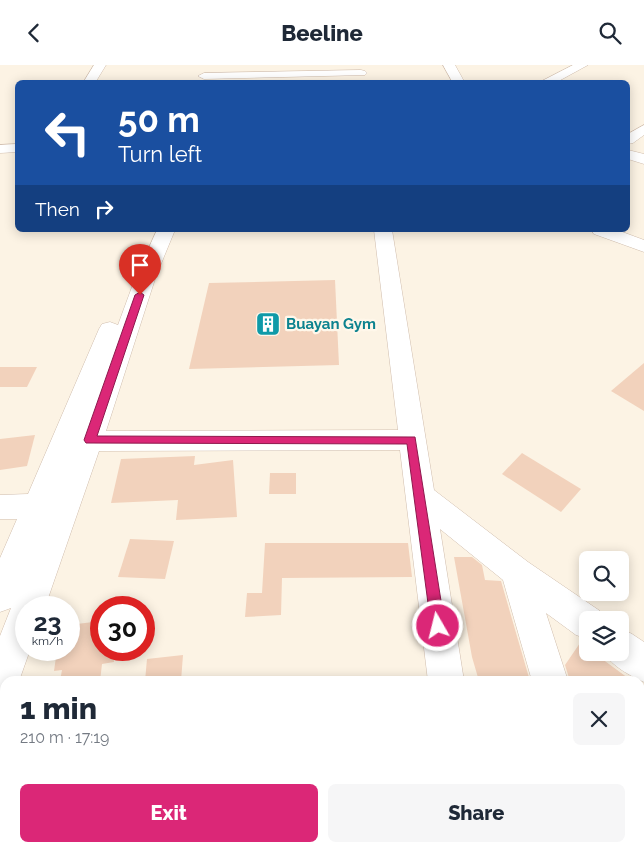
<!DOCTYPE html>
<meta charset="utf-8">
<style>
:root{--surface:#fff;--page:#f6f6f7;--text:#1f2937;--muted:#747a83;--accent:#db2777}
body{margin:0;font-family:Raleway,sans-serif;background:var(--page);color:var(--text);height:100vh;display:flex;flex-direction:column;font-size:19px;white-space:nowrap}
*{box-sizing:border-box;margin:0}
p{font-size:16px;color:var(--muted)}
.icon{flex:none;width:28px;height:28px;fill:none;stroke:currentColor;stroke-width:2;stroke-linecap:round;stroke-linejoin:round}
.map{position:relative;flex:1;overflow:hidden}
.drawer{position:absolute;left:0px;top:611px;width:645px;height:176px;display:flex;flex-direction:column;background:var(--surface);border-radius:15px 15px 0 0;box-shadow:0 2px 12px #0003}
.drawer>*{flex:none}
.banner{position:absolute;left:15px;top:15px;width:615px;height:152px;border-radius:8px;box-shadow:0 2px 12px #0003;background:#1a4fa0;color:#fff;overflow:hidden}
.fabs{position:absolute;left:579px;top:486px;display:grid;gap:10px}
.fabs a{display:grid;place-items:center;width:50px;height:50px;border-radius:8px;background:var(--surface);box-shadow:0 2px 12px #0003;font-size:25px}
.speed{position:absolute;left:15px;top:531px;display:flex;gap:10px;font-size:25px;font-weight:700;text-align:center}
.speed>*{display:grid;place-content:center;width:65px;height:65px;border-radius:50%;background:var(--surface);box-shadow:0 2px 12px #0003;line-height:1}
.speed small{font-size:12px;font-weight:400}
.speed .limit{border:8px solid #d22;background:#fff;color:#111}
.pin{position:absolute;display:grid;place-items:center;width:42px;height:42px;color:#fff;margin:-51px -21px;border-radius:50% 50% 50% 0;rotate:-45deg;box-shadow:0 0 5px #0007}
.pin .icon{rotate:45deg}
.me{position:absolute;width:55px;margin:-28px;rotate:352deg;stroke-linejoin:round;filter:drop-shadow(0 0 4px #0008)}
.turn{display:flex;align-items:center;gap:18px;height:105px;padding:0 20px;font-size:22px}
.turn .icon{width:65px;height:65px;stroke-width:2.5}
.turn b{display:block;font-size:35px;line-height:42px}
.then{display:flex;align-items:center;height:48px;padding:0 20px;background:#0003;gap:10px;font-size:19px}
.round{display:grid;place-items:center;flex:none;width:52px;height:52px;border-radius:8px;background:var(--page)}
.head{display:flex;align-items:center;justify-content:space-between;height:85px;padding:0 20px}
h1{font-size:30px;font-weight:800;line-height:38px}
.cta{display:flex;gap:10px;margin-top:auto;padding:10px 20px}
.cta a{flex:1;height:58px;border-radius:8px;background:var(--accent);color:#fff;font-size:20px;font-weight:800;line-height:58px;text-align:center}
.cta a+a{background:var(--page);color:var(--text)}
header{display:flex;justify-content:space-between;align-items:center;height:65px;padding:0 20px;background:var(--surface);font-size:22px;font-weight:800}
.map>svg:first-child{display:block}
.building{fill:#f2d2bc}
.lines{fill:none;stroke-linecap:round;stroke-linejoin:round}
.minor-casing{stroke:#d0bdad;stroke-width:1}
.minor{fill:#fff;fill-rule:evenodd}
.route{fill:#db2777;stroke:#8e194d}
.labels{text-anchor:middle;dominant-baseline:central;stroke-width:4.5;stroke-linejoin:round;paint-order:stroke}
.far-culture-label{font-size:15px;font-weight:bold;fill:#0d838f;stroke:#fff7ea;text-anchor:start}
</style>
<header><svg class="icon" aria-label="back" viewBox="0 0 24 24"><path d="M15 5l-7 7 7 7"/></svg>Beeline<svg class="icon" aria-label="search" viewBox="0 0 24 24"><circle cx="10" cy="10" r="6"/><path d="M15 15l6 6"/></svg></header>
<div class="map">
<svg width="644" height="787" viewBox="0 0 644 787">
<rect width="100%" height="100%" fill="#fcf3e4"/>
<g class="building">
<polygon points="335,215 339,300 189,304 209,218"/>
<polygon points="644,298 644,346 611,326"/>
<polygon points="0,302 37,302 27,322 0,322"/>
<polygon points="35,370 27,401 0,405 0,374"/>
<polygon points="522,388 581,424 561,447 502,409"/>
<polygon points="195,391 194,400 233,395 237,452 176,455 178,435 111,438 121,394"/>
<polygon points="270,408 296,408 296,429 269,429"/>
<polygon points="130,474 174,476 165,514 118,512"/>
<polygon points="265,478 408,478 412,512 282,513 281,550 245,552 247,528 262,528"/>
<polygon points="454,492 472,492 482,500 485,515 501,516 530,616 479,616 472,592"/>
<polygon points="101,556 101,585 113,585 114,597 102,599 100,616 60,616 62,605 54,606 57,585 69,585 69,560"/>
<polygon points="580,578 588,583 588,588 594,588 632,616 570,616 565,600"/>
<polygon points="183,590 181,616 145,616 147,594"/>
</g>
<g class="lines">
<defs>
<g id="minor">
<polygon points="94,0 106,0 95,18 83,18"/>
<polygon points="443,0 455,0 465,18 453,18"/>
<polygon points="573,0 588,0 555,18 538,18"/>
<polygon points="361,5 365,6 367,8 365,10 204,14 198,11 204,8"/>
<polygon points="644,60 644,70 633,78 628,79 628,69"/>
<polygon points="18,79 18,87 0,88 0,80"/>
<polygon points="628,85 644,89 644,99 628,94"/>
<polygon points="157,165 175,165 156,211 106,366 398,365 374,165 392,165 434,425 528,497 600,546 604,555 588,555 588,574 576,570 546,548 568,616 532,616 503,515 440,464 464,616 428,616 400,385 99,386 45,542 26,542 26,585 30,585 19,616 5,616 5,635 0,637 0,571 11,543 0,547 0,493 17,454 0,454 0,430 28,429 99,264 102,259 110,257 118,260 136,211"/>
<polygon points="591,165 617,165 644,175 644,187 594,169"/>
<path d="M620 563 632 569 644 577V617C631 611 611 601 605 588H620Z"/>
<polygon points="640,689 644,690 644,733 640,732"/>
<rect x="447" y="782" width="44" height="5"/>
<polygon points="586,782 630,782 631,787 587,787"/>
</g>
</defs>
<use href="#minor" class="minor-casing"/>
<use href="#minor" class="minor"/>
</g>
<polygon class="route" points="140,227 144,230 97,371 415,372 445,561 443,566 438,568 433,566 431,561 407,379 86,378 84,375 135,230"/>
<defs>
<symbol id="building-square" viewBox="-11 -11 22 22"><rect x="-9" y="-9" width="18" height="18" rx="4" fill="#0f9aa8" stroke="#fff7ea"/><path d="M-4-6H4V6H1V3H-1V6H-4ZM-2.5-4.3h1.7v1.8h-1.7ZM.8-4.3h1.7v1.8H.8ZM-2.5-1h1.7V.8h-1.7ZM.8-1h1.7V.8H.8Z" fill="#fff"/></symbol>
</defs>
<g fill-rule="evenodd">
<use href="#building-square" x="254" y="245" width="28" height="28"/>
</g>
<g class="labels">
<g class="far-culture-label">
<text x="286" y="259">Buayan Gym</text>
</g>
</g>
</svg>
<div class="fabs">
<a><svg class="icon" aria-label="search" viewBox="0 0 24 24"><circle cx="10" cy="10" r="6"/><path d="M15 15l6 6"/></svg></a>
<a><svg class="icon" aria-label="layers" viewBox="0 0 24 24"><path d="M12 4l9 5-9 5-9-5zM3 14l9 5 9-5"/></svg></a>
</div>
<div class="speed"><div>23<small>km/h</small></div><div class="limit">30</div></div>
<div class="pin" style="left:140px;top:230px;background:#d93025"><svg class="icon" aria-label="arrive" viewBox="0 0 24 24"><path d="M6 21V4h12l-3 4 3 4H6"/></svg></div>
<svg class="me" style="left:438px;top:561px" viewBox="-20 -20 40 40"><circle r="17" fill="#db2777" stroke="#fff" stroke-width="3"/><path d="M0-11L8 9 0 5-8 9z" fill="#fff"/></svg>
<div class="banner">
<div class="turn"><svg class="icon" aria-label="left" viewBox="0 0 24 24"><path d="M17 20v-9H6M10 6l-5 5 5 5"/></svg><div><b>50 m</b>Turn left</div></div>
<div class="then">Then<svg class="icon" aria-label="right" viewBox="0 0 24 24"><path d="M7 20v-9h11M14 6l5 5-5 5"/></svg></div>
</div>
<section class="drawer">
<div class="head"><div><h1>1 min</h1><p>210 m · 17:19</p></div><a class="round"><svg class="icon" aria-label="close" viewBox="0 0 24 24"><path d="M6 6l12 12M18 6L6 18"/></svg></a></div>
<div class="cta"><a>Exit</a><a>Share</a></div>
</section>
</div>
